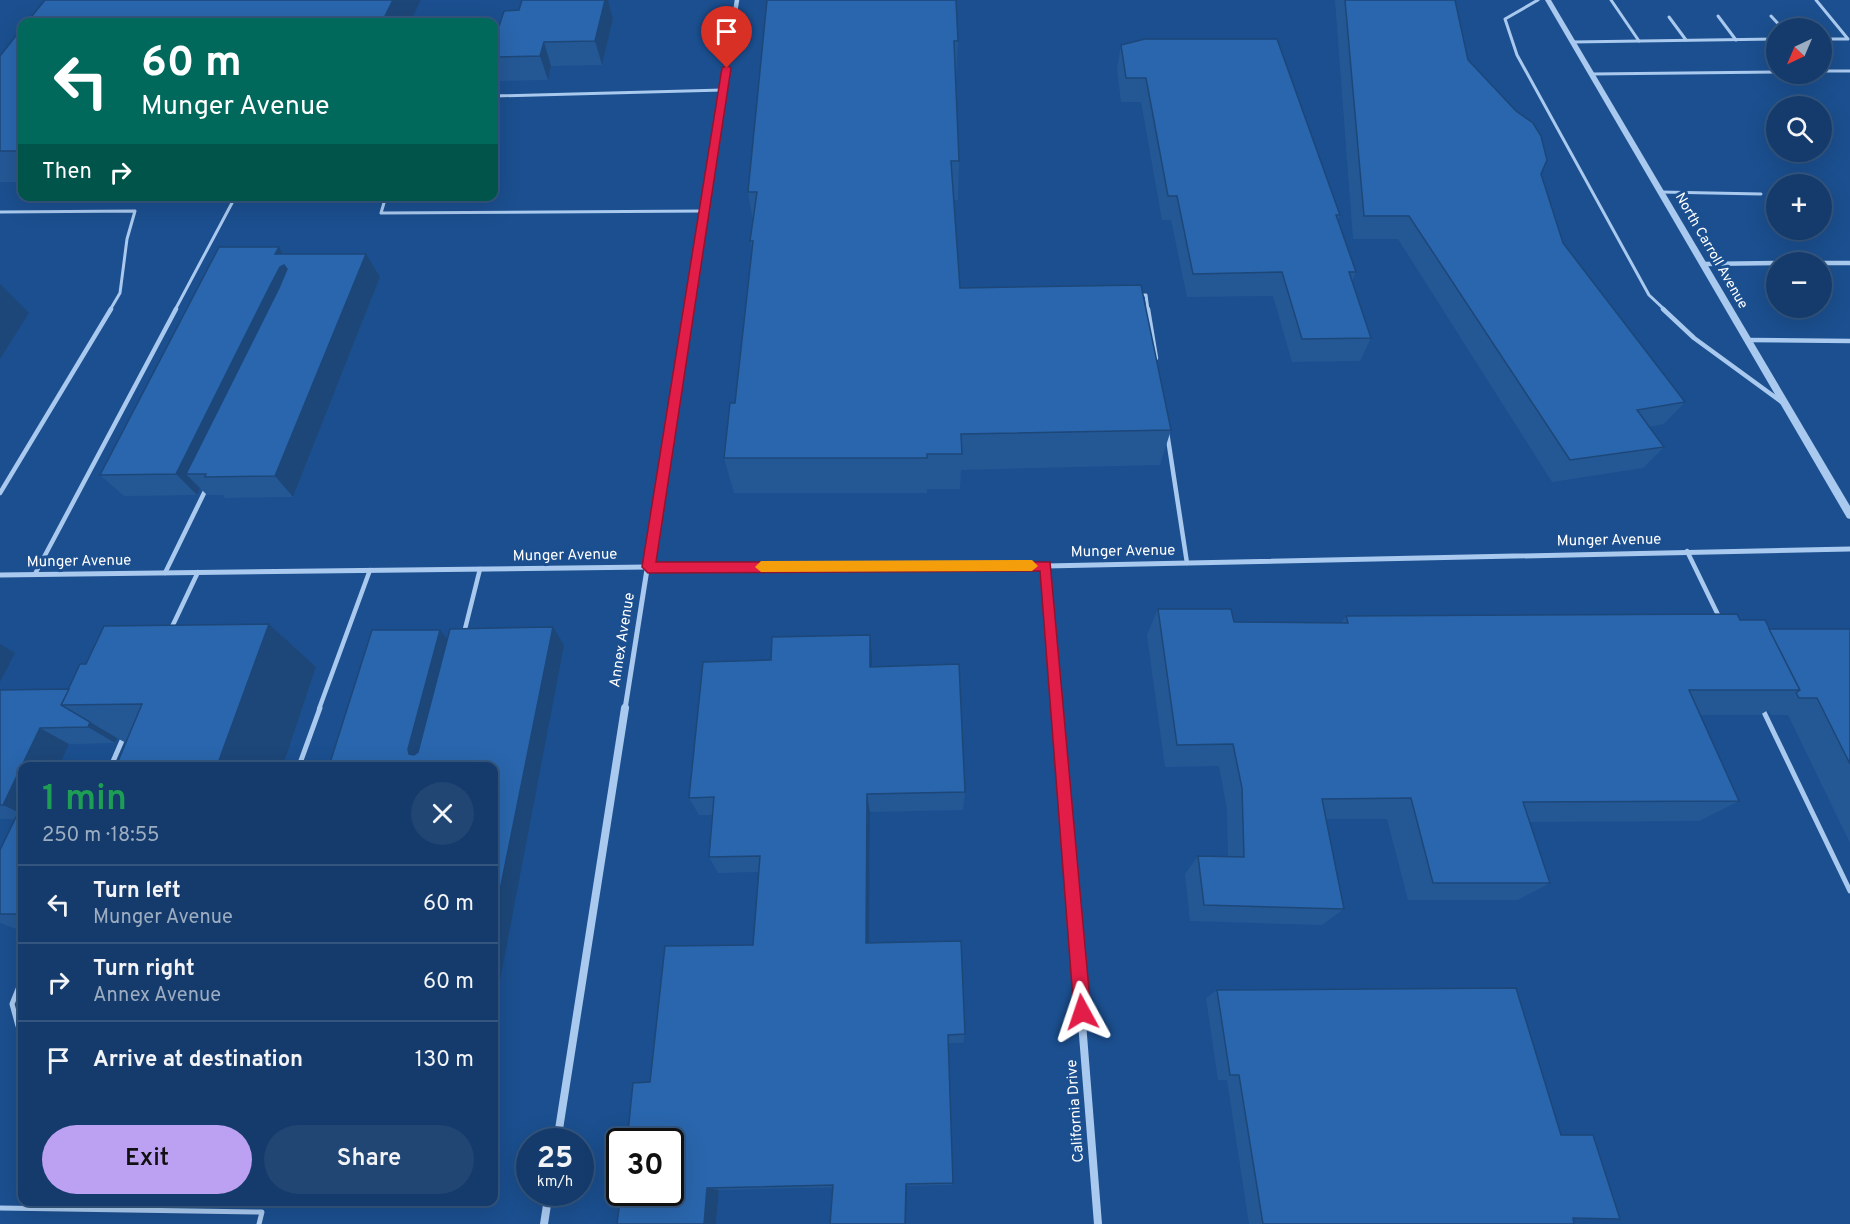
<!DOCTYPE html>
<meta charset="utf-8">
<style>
:root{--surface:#143b6b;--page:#214673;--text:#f1f3f6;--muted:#9dadc1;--line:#33557e;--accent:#bca0f2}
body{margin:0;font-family:Overpass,sans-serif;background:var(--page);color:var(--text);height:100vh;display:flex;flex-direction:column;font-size:22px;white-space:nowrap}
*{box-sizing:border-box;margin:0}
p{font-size:20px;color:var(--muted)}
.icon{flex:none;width:33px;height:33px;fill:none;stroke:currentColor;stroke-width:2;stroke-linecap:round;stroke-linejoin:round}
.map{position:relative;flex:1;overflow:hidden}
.panel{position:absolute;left:18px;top:762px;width:480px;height:444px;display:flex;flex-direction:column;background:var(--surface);border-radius:12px;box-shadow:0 6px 24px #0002,0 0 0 2px var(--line)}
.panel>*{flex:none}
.hud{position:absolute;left:18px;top:18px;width:480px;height:183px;border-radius:12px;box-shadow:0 6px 24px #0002,0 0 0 2px var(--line);background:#00695c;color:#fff;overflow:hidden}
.needle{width:39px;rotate:224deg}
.controls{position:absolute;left:1766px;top:18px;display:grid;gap:12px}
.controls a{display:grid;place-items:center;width:66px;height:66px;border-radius:50%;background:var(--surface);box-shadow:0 6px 24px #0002,0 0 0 2px var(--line);font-size:30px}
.speed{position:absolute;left:516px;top:1128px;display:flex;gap:12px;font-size:30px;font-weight:700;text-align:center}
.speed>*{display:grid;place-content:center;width:78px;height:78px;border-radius:50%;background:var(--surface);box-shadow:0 6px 24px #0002,0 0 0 2px var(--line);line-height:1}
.speed small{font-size:15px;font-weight:400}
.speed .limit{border:3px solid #111;border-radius:9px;background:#fff;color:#111}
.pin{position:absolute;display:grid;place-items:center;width:51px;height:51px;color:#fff;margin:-62px -26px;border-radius:50% 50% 50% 0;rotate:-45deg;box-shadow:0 0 6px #0007}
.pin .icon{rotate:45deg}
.me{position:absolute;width:66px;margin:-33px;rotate:355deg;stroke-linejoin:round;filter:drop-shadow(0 0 4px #0008)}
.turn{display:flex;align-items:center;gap:21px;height:126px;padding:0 24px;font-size:27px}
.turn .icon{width:78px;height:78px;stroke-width:2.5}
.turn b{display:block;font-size:42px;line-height:51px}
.then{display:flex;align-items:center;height:57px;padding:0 24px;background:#0003;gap:12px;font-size:22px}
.round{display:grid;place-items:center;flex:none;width:63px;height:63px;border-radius:32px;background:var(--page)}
.summary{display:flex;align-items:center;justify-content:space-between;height:102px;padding:0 24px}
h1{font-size:36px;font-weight:600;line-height:45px;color:#1e9e55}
.button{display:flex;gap:12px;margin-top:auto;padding:12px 24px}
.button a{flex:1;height:69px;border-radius:36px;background:var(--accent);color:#111;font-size:24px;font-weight:600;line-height:69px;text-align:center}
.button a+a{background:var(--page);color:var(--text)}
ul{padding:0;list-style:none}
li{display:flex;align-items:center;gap:18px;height:78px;padding:0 24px;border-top:2px solid var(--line)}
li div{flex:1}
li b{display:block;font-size:22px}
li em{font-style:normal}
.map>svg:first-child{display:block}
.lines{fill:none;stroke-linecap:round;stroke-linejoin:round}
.service-far2{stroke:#a9c9ee;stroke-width:3}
.service-far1{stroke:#a9c9ee;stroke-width:4.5}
.service{stroke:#a9c9ee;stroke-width:5}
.minor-far2{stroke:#a9c9ee;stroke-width:4.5}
.minor-far1{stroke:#a9c9ee;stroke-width:5}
.minor{stroke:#a9c9ee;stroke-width:8}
.tertiary{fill:#a9c9ee;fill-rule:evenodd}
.wall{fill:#245895}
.shaded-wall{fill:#1d4779}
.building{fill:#2a66ad;stroke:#1d4779;stroke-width:1.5}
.route{fill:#e11d48;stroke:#92132f;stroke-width:1.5}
.slow{fill:#f59e0b}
.labels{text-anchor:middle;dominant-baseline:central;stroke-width:6;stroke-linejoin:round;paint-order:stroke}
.far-street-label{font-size:14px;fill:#fff;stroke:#1b4f8f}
.street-label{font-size:15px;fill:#fff;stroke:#1b4f8f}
</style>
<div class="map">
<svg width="1850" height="1224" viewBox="0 0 1850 1224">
<rect width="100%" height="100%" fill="#1b4f8f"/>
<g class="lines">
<g class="service-far2">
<polyline points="1538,0 1505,19 1517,55 1649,295 1665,310"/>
<polyline points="1611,0 1639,41"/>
<polyline points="1816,0 1848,39 1821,39"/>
<polyline points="1718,16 1736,40"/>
<polyline points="1771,16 1782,28"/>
<polyline points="1669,17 1686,40"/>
<polyline points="1573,42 1776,39"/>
<polyline points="1821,71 1850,71"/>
<polyline points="1592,74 1776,72"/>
<polyline points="494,96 723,90"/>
<polyline points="1661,192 1761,194"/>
<polyline points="386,196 381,213 704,211"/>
<polyline points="0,212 135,211 127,239 120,293 110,310"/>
<polyline points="1137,295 1146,295 1148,310"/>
<polyline points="175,310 232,203"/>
</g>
<g class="service-far1">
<polyline points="1148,309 1156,358"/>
<polyline points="1663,309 1694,338 1783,403"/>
<polyline points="1748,340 1850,341"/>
<polyline points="1167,432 1187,563"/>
<polyline points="0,493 111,309"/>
<polyline points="1687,551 1720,619"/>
<polyline points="165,573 206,489"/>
<polyline points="35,574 176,309"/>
<polyline points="171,629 198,572"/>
<polyline points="464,633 480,569"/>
<polyline points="1762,707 1763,709"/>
<polyline points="319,709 370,570"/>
</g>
<g class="service">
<polyline points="1762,708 1850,891"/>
<polyline points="111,766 124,736"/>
<polyline points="299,766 320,708"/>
<polyline points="22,979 12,1004 18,1026 22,1026"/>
<polyline points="0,1208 262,1212 259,1224"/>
</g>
<g class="minor-far2">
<polyline points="1821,263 1850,263"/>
<polyline points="1703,264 1776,263"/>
<polyline points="688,310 737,0"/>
</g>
<g class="minor-far1">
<polyline points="1046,566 1057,709"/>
<polyline points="0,575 648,567 1046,566 1850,549"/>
<polyline points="625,709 688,309"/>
</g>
<g class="minor">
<polyline points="1057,708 1098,1224"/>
<polyline points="557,1142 625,708"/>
<polyline points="544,1224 549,1192"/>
</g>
<polygon class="tertiary" points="1545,0 1551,0 1850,506 1850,519 1847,518"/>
</g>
<g class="wall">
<polygon points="522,0 608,0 613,19 602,65 551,66 548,80 498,81 494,70 494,42 519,10"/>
<polygon points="767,0 958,41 956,81 959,161 958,200 954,200 960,288 1171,430 1160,465 961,470 960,489 927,489 927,493 734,493 724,458 735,403 752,249 750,241 753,222 748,192"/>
<polygon points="1335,0 1455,0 1468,60 1541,174 1563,243 1685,402 1664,424 1649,427 1664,447 1643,468 1552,482 1398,239 1353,239"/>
<polygon points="22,28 22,182 0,182 0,56"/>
<polygon points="1121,45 1340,215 1338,220 1356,272 1352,281 1371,338 1360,361 1292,362 1273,296 1187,297 1171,220 1162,220 1141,102 1121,102 1117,69"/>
<polygon points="279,247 284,254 380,277 293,497 225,498 223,495 207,495 200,488 197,495 124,496 100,475"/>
<polygon points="1158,609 1234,622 1341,623 1346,616 1740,620 1769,629 1850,629 1850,843 1788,715 1771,715 1768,710 1760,715 1700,715 1739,801 1699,821 1530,822 1550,883 1518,900 1408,900 1387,819 1326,819 1344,909 1322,925 1190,921 1185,874 1198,856 1228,856 1227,809 1219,766 1165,767 1147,635"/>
<polygon points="269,624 316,667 283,766 116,766 126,743 117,738 115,743 69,744 22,766 22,931 0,923 0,850 15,819 0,819 0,690 69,689 86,664"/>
<polygon points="872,658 872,667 965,792 963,810 870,812 869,943 965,1034 963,1043 948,1043 953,1183 951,1185 719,1190 716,1224 650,1082 753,945 759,872 718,873 709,857 712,815 699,815 689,798"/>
<polygon points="1217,990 1573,1218 1574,1224 1249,1224 1227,1080 1218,1080 1206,998"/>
</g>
<g class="shaded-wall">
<polygon points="393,0 421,0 410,22 382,22"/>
<polygon points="605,0 608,0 613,19 602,65 595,41"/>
<polygon points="544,42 551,66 548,80 540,56"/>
<polygon points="279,247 294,270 284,265 299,288 206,474 186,474 200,488 197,495 176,474"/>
<polygon points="366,254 380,277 293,497 275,476"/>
<polygon points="0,284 29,313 0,359"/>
<polygon points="269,624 316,667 283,766 217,766"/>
<polygon points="553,627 564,645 494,1012 494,920"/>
<polygon points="440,630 455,648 425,765 409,754 408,749"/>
<polygon points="870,635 872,658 872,688 870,667"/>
<polygon points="0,644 15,653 0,682"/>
<polygon points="90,722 117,738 115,743 88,727"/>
<polygon points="40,728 69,744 59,766 22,766 22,814 3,805"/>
<polygon points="867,794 870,812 869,955 866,943"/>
<polygon points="906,1184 907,1186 906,1224 905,1224"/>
<polygon points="707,1188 719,1190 716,1224 704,1224"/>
</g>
<g class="building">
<polygon points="45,0 393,0 382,22 27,22"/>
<polygon points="522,0 605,0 595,41 544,42 540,56 494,57 494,42 504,11 519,10"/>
<polygon points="767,0 956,0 958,41 954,41 959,161 951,161 960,288 1141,285 1171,430 961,434 962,454 927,454 927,458 724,458 730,403 735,403 753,241 750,241 757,192 748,192"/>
<polygon points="1345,0 1455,0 1468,60 1516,111 1533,123 1541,136 1547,160 1541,174 1563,243 1685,402 1637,410 1664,447 1570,460 1409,216 1364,216"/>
<polygon points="22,28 22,151 0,151 0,56"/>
<polygon points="1145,39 1277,39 1340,215 1336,215 1356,272 1349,272 1371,338 1302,339 1282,272 1193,274 1177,196 1168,196 1146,78 1126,78 1121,45"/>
<polygon points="219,247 279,247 275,254 366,254 275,476 205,477 206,474 186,474 279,288 287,269 284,265 280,267 271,284 176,474 100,475"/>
<polygon points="1158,609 1231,609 1234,622 1348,623 1346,616 1737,614 1740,620 1765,620 1800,690 1689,690 1739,801 1523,802 1550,883 1433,883 1411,798 1322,799 1344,909 1204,905 1198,856 1244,857 1242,788 1233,744 1177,745"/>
<polygon points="269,624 217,766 116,766 142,704 61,705 80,664 86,664 104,626"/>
<polygon points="553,627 494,920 494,766 329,766 372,630 440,630 408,749 409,754 414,755 418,752 450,629"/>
<polygon points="1769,629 1850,629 1850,764 1817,698 1799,698 1796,693 1800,690"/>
<polygon points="870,635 870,667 959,664 965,792 867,794 866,943 961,941 965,1034 948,1035 953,1183 906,1184 905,1224 830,1224 833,1185 707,1188 704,1224 617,1224 621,1192 670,1192 670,1142 627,1142 633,1083 650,1082 665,946 753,945 760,856 709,857 714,797 689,798 703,662 771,660 772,637"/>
<polygon points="69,689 61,705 90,722 88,727 40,728 3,805 0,805 0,690"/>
<polygon points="16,817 22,817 22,914 0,914 0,850"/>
<polygon points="1516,988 1561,1135 1593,1135 1620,1219 1573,1218 1574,1224 1263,1224 1239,1075 1230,1075 1217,990"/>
</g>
<polygon class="route" points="727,65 731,68 656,562 1050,562 1091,1012 1088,1018 1082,1021 1076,1018 1074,1012 1040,571 648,573 642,567 722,68"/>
<polygon class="slow" points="1032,560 1038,566 1032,571 761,572 755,567 761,561"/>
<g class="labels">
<g class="far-street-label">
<text transform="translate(1711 251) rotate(60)">North Carroll Avenue</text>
</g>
<g class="street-label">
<text transform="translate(1609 541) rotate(-1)">Munger Avenue</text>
<text transform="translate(1123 552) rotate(-1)">Munger Avenue</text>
<text transform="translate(565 556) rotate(-1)">Munger Avenue</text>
<text transform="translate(79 562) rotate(-1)">Munger Avenue</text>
<text transform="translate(623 640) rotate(-81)">Annex Avenue</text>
<text transform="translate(1076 1111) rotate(-94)">California Drive</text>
</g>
</g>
</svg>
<div class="controls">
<a><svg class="needle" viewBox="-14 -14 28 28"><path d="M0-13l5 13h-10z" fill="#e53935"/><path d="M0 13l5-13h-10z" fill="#9dadc1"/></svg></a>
<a><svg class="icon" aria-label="search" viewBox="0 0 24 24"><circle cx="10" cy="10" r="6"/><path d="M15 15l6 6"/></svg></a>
<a>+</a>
<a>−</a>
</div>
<div class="speed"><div>25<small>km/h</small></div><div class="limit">30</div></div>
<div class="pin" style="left:727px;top:68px;background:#d93025"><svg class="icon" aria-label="arrive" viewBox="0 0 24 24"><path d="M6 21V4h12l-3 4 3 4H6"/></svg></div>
<svg class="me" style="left:1082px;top:1012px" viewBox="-20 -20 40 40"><path d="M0-17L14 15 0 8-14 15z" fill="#e11d48" stroke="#fff" stroke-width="4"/></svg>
<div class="hud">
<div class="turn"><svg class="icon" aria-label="left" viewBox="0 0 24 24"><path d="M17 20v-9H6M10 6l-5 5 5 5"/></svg><div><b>60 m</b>Munger Avenue</div></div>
<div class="then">Then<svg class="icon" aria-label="right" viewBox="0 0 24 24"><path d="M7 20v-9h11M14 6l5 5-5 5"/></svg></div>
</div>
<section class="panel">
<div class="summary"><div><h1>1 min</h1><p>250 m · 18:55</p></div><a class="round"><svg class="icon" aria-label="close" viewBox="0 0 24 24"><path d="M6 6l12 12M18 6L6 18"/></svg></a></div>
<ul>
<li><svg class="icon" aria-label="left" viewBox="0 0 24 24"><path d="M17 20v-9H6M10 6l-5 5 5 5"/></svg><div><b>Turn left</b><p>Munger Avenue</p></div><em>60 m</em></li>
<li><svg class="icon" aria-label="right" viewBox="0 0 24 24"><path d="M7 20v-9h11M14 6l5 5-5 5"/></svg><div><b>Turn right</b><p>Annex Avenue</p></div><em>60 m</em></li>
<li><svg class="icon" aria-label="arrive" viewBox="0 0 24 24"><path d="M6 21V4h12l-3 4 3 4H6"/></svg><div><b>Arrive at destination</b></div><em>130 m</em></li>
</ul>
<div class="button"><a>Exit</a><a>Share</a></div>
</section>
</div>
